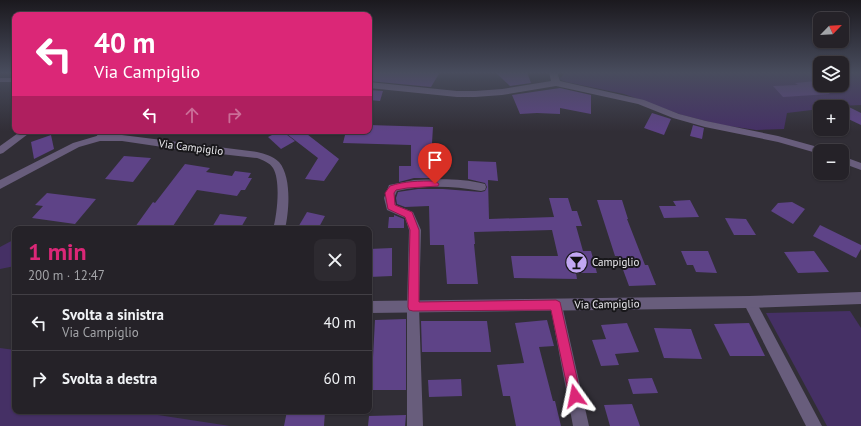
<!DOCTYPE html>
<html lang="it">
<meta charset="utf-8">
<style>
:root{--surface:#252228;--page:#2d2a30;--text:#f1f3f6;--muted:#a3a4a8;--line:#423f45;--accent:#db2777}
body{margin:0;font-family:"PT Sans",sans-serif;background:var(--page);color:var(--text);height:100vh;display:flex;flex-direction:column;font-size:15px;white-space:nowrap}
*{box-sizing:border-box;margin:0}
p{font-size:13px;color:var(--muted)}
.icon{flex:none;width:22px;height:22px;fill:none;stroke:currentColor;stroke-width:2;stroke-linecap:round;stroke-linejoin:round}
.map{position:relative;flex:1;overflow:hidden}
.panel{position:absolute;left:12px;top:226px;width:360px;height:188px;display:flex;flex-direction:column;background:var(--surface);border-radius:8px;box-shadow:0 1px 3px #0004,0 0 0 1px var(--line)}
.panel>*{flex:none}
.guide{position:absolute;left:12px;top:12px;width:360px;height:122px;border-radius:8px;box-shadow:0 1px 3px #0004,0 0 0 1px var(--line);background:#db2777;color:#fff;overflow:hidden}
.needle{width:26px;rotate:65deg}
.controls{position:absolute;left:813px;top:12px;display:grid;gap:8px}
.controls a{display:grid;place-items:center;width:36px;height:36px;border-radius:8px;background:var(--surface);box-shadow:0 1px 3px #0004,0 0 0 1px var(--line);font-size:20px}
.pin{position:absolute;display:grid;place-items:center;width:34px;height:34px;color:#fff;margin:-41px -17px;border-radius:50% 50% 50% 0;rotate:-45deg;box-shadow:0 0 4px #0007}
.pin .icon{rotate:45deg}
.me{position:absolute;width:44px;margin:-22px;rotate:348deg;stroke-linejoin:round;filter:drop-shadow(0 0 3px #0008)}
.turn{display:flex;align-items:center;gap:14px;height:84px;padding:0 16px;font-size:18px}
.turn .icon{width:52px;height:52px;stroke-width:2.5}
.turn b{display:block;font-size:28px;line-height:34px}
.lanes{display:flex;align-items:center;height:38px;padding:0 16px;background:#0003;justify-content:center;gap:20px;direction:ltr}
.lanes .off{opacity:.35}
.round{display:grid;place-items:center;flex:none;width:42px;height:42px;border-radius:8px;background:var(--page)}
.overview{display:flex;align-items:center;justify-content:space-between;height:68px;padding:0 16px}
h1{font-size:24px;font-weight:600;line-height:30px;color:var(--accent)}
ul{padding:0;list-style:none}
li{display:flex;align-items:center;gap:12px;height:56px;padding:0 16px;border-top:1px solid var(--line)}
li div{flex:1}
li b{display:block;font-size:15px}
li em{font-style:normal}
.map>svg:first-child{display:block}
.green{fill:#453065}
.building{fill:#5e4387}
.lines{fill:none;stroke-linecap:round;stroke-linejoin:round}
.minor{fill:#685d7c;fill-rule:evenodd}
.tertiary{fill:#685d7c;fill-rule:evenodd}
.route{fill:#db2777;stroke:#8e194d}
.labels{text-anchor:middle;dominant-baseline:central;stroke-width:4;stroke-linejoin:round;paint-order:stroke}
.street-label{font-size:11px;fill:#ecebef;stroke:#18171a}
.poi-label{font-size:11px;fill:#ecebef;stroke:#18171a;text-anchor:start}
</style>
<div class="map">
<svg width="861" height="426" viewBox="0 0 861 426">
<rect width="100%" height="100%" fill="#312e36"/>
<g class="green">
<polygon points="566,72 820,72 820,85 842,85 842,72 861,72 861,105 820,107 820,109 787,113 784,129 756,130 722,125 682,115 624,94 566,82 559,79"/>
<polygon points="15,239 15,266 0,269 0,247"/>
<polygon points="850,311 861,328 861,426 827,426 766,313"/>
<polygon points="0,348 15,350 15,411 160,411 158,415 230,426 0,426"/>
</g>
<g class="building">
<polygon points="369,72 440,72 431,87 369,81"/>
<polygon points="495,72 527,72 531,83 510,86"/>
<polygon points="816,81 830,94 783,97 773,86 798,85 795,83"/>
<polygon points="560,88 591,95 591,114 560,108 560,114 537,113 520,114 512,95"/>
<polygon points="369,90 383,91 380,101 369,100"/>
<polygon points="849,107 861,113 861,125 842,116 842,112"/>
<polygon points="652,113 671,119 664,135 644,128"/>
<polygon points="369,125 433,127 431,159 435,158 437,178 414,178 399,182 399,166 411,166 411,145 343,143 346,131 369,131"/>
<polygon points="693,125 704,128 702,139 690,136"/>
<polygon points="280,131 282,131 295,141 281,149 268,137"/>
<polygon points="283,131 303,131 339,159 324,181 305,179 318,158"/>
<polygon points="51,135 54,149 34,159 31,142"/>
<polygon points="124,156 151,158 133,182 105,179"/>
<polygon points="468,161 496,162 498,181 488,180 489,219 554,217 549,198 568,198 572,211 577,211 582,226 576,226 583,251 591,251 597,273 576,273 577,279 514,278 511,256 558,256 552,230 474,232 475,244 474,244 478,284 447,284 444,245 430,245 429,206 405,207 397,204 396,198 398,192 418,189 443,189 481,192 485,191 487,187 485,183 468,179"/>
<polygon points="185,164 210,168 206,172 232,176 235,171 251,173 248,178 252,178 245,190 241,190 237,196 197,190 171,229 135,227 153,202 155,203"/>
<polygon points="47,193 96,199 75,224 32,218 43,206 35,205"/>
<polygon points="597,200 622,200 628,219 627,219 645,265 648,265 656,285 629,286 618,256 615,256"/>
<polygon points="690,200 699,217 664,218 659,206 676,206 673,201"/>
<polygon points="792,202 805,209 793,224 771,211 778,203"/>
<polygon points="307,212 325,216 318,229 297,229"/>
<polygon points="220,214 247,217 240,229 211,229"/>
<polygon points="394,215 404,219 404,228 388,228 389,217 394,217"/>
<polygon points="725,218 746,219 756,235 734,235"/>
<polygon points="820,225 861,245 861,249 856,258 813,236"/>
<polygon points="392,248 392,276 369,277 369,249"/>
<polygon points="681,251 708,251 717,273 696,272 693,265 687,265"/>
<polygon points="814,251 829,272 798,273 784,252"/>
<polygon points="406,319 406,390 369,390 369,357 373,357 375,320"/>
<polygon points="547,320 554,346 539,347 553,401 555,401 561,426 516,426 510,396 503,396 497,365 524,363 515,323"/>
<polygon points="421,321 487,321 491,352 422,352"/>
<polygon points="627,323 639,352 615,354 619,365 601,366 592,340 606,339 601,325"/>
<polygon points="749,323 765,356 730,356 714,324"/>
<polygon points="654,328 691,329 702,359 664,358"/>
<polygon points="652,378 658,393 633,394 628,379"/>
<polygon points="461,379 462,396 429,397 428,380"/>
<polygon points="632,404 640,426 610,426 604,405"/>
<polygon points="287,411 325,411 324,426 284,426"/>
<polygon points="406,415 405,426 368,426 369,416"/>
</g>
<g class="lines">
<g class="minor">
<polygon points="549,72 557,72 560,81 644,100 679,114 706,121 778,136 825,149 827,151 820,151 820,154 778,142 705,127 673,118 638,104 556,86 502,95 475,97 457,97 369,88 369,82 457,91 475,91 502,89 551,81"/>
<rect x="0" y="78" width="15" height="4"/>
<polygon points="101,131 111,131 103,140 100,141 95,138"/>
<polygon points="842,156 861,163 861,170 842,163"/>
<path d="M414 180C437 179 462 178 485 184L486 187 485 190 481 191C453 186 425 185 397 191L394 198 396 205 413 212 421 230 419 307 423 426H407V307L409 230 405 218 387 210 384 198 389 185Z"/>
<polygon points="749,296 754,298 822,426 806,426 743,302 744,298"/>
<polygon points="556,299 561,301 562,305 589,426 573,426 550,305 551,301"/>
</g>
<g class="tertiary">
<polygon points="21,131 32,131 3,153 0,154 0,146"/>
<path d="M100 135H122L257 152C265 154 273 156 279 162 292 177 289 212 285 229H273C277 215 281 181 273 168 270 163 263 160 257 158L176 149 122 141H100L79 147 0 189V180L73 143Z"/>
<polygon points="861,292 861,304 749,308 369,313 369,301 749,296"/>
</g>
</g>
<linearGradient id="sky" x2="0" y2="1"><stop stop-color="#1b191e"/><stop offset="0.55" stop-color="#484c5d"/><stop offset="1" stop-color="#484c5d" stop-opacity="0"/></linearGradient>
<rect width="861" height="132" fill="url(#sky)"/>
<path class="route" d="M435 181 439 184 438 186 407 188 396 190 394 193 395 205 412 212 419 230V302L556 300 560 302 581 396 579 400 575 402 570 400 569 396 551 310 413 311 409 310 408 307 410 230 405 217 388 209 385 193 390 186C405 181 419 181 435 181Z"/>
<defs>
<symbol id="bar-disc" viewBox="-11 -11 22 22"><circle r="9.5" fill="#c2a7f2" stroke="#18171a"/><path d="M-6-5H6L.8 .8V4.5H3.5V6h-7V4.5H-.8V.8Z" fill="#111"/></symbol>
</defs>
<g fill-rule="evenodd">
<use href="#bar-disc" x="564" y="250" width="25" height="25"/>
</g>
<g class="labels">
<g class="street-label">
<text transform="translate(191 147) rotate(7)">Via Campiglio</text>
<text transform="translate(607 304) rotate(-1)">Via Campiglio</text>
</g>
<g class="poi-label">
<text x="592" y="262">Campiglio</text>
</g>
</g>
</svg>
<div class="controls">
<a><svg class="needle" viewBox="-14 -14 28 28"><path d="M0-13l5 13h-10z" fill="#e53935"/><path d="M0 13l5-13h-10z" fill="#a3a4a8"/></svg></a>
<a><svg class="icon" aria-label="layers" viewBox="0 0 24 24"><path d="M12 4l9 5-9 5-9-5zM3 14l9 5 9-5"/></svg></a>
<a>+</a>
<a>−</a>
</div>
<div class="pin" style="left:435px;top:184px;background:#d93025"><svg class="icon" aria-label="arrive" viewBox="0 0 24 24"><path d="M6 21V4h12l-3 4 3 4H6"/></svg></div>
<svg class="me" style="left:575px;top:396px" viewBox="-20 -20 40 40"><path d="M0-17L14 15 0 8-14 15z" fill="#db2777" stroke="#fff" stroke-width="4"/></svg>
<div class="guide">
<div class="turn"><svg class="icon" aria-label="left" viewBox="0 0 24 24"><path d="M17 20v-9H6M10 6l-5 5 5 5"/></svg><div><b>40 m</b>Via Campiglio</div></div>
<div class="lanes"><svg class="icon" aria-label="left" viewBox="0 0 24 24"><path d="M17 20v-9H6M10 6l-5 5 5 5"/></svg><svg class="icon off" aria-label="ahead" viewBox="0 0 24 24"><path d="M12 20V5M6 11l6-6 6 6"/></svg><svg class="icon off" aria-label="right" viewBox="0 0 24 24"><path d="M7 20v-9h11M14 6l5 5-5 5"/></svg></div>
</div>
<section class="panel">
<div class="overview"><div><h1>1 min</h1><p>200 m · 12:47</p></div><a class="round"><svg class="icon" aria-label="close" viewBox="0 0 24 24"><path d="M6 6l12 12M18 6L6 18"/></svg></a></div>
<ul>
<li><svg class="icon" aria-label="left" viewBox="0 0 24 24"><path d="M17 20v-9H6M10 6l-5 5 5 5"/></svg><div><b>Svolta a sinistra</b><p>Via Campiglio</p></div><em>40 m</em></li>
<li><svg class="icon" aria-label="right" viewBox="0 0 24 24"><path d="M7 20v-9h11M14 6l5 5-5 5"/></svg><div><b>Svolta a destra</b></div><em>60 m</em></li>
</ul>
</section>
</div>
